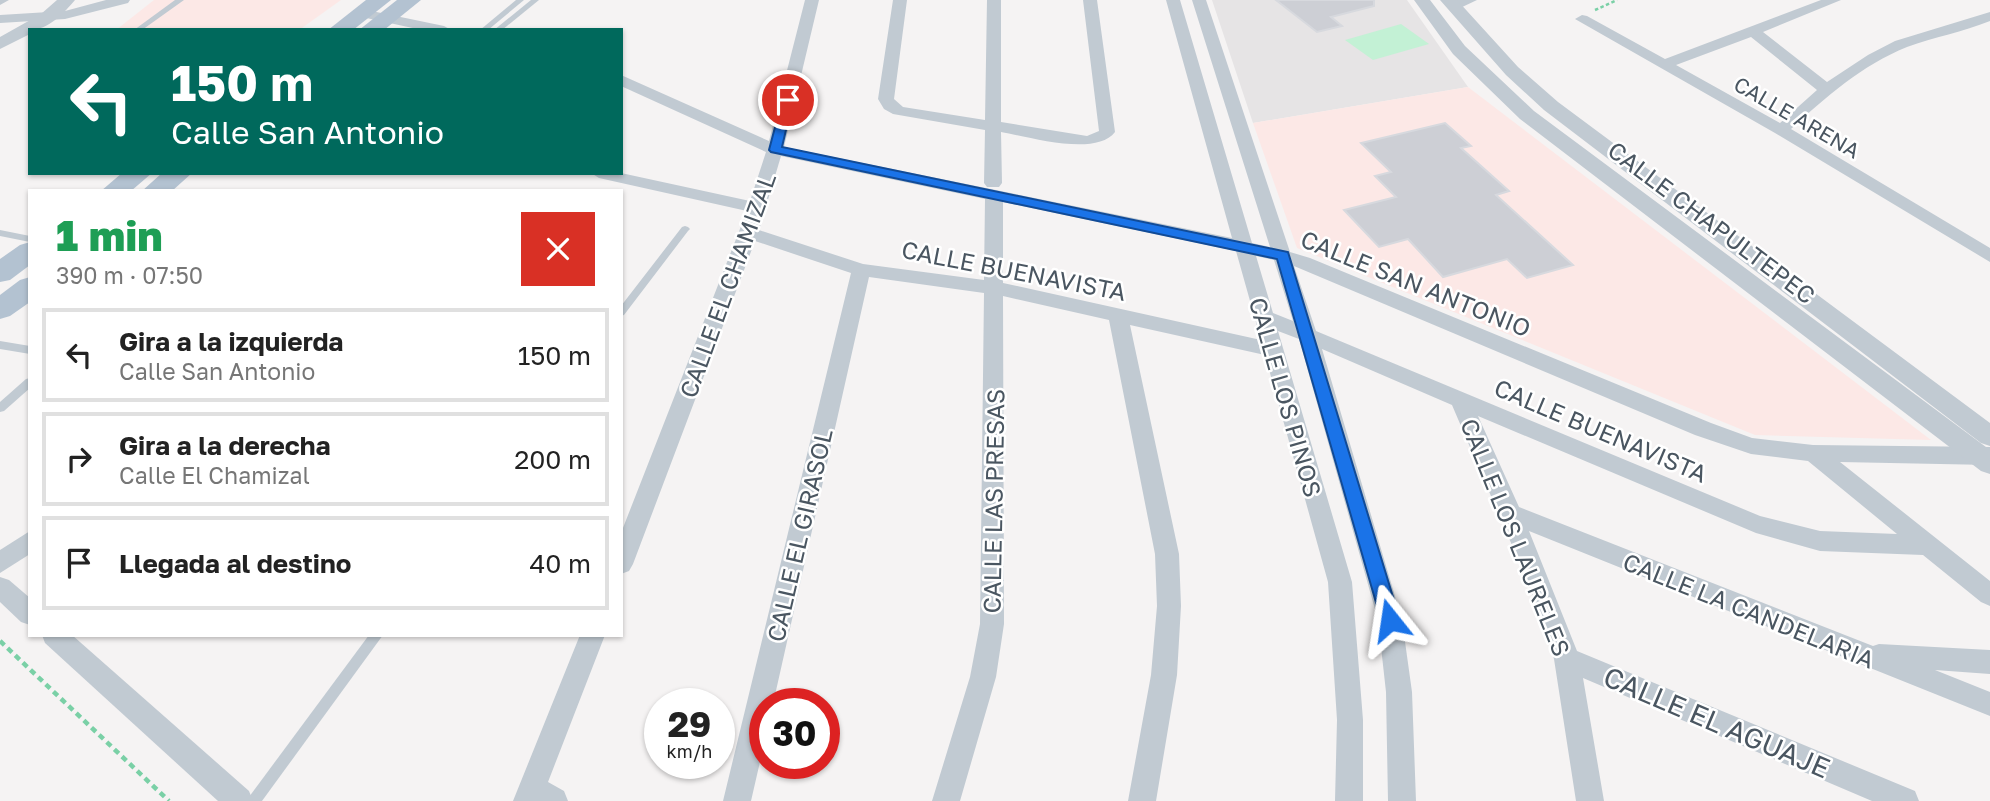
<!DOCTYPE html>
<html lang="es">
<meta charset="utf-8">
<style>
:root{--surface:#fff;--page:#f6f6f6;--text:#222;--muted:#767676;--line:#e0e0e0}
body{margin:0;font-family:"Golos Text",sans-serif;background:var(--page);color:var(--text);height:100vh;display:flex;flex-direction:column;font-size:26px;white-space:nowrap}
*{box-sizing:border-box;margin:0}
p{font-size:23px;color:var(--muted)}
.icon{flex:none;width:38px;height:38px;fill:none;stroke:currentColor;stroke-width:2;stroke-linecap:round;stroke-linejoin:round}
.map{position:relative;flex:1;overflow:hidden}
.panel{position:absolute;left:28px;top:189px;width:595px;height:448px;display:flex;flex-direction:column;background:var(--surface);border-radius:0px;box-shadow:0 2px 5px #0004}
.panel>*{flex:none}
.banner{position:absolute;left:28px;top:28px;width:595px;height:147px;border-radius:0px;box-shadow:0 2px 5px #0004;background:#00695c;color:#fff;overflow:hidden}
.speed{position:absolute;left:644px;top:688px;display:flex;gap:14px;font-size:35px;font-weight:700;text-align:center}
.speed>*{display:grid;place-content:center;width:91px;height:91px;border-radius:50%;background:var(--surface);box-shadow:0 2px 5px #0004;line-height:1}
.speed small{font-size:18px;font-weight:400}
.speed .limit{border:10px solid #d22;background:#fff;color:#111}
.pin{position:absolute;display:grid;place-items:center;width:60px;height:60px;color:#fff;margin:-30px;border:4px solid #fff;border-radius:50%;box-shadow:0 2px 7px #0007}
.me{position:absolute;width:77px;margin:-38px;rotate:345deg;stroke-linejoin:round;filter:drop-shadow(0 0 5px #0008)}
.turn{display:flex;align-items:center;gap:24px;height:147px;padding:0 28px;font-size:32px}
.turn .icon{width:91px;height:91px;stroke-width:2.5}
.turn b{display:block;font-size:49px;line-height:60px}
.round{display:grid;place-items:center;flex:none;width:74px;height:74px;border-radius:0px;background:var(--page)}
.headline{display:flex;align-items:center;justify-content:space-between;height:119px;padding:0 28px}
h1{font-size:42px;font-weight:800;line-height:52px;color:#1e9e55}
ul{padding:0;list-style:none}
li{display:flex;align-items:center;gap:21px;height:94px;margin:0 14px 10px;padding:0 14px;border:4px solid var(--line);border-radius:0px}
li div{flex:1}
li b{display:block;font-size:26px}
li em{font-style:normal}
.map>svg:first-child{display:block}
.education{fill:#e6e4e5}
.medical{fill:#fce8e6}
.green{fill:#c3f1d5}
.building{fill:#cdcfd5;stroke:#d7d9de;stroke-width:2}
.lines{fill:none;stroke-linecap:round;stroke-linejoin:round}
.path-far1{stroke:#7ad0a6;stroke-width:2.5;stroke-dasharray:3.5 2.5;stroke-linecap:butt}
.path{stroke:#7ad0a6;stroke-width:4.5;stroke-dasharray:6 4.5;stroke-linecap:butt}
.service{fill:#c1cad2;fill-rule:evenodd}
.minor{fill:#c1cad2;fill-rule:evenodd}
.tertiary{fill:#c1cad2;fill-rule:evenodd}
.primary{fill:#b3c2d1;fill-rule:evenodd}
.route{fill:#1a73e8;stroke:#114b97;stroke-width:2}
.labels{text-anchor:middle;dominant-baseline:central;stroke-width:5;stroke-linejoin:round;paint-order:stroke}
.far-street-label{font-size:21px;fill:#4a5661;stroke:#fff}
.street-label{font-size:24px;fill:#4a5661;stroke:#fff}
.near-street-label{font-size:28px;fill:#4a5661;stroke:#fff}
</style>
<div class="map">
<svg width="1990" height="801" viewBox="0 0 1990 801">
<rect width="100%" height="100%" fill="#f5f3f3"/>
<polygon class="education" points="1212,0 1407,0 1468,87 1253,123"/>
<g class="medical">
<polygon points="154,0 341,0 299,30 116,30"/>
<polygon points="1468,87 1931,440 1755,435 1297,248 1253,123"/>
</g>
<polygon class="green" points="1401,24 1429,44 1373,60 1345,40"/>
<g class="building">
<polygon points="1276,0 1374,0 1374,6 1331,17 1342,26 1317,32"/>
<polygon points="1445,123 1471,146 1461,148 1509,191 1496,195 1573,265 1527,278 1507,259 1443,277 1408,239 1379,247 1344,210 1396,197 1375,176 1391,172 1361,143"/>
</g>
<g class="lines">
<polyline class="path-far1" points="1595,10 1617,0"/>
<polyline class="path" points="0,641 169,801"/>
<g class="service">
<polygon points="175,0 184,0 142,30 134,30"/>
<polygon points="516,0 524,0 488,30 480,30"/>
<polygon points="531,0 539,0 502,30 494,30"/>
<polygon points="685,226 688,227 690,229 688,231 624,315 621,316 621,306 682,227"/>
<polygon points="0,230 30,236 30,242 0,236"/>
<polygon points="0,341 30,346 30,354 0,349"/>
<polygon points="30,378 30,388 4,411 0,412 0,402 26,379"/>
<polygon points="369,635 383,635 262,801 246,801"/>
</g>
<g class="minor">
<polygon points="0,0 9,0 0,5"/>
<polygon points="106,0 130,0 128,3 65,19 0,23 0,15 65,11"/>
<path d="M805 0H819L784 147 1232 238 1166 0H1180L1252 243 1270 247 1192 0H1206L1290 252 1310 258 1711 423 1752 438 1813 445 1990 447V465L1840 462 1990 581V606L1981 602 1923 555 1820 551 1756 533 1478 416 1519 507 1873 646 1879 644 1990 650V674L1935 670 1990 692V716L1529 531 1577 651 1915 791 1919 801H1872L1583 678 1604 801H1576L1554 659 1526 578 1452 405 1322 349 1402 620 1412 692 1416 801H1388L1386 692 1378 620 1299 339 1278 331 1352 582 1363 720V801H1335L1337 720 1328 582 1265 355 1130 325 1179 554 1181 606 1177 675 1156 801H1128L1151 675 1157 606 1155 554 1109 320 1003 296 1004 624 996 677 960 801H932L970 677 980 624 984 293 869 277 773 704H765V740L751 801H723L851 273 755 241 633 564 629 571 621 574V533L747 211 599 178 591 173H621L750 201 766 152 621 86V75L769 141ZM781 156 985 199 984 280 863 264 759 230ZM1003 202 1236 251 1261 340 1003 283ZM1256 256 1274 260 1293 321 1273 313ZM1294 266 1695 435 1751 454 1808 461 1897 534 1820 531 1760 516 1316 331Z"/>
<path d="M893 0H907L894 99 903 107 985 120 987 0H1001V122L1087 136 1099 131 1083 0H1097L1115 132C1096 157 1030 137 1001 132L1002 183 999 187H987L984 183 985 130 893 114 884 109 878 99Z"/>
<polygon points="1457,0 1477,0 1458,9 1448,9 1448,3"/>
<path d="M1821 0H1841L1763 32 1827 82 1868 55 1895 41 1990 12V21C1963 32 1934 37 1907 47 1862 65 1826 97 1791 129L1990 248V262L1775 133 1575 19 1582 15 1587 16 1665 59ZM1751 37 1817 90 1780 123 1676 65Z"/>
<polygon points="362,9 444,26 451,30 422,30 357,16 355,13"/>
<polygon points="30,531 30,554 0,573 0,550"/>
<polygon points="0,577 9,580 30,598 30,625 21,622 0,602"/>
<polygon points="42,635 72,635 249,791 253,801 218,801 45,643"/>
<polygon points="580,635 605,635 548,782 564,791 568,801 513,801"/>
</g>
<g class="tertiary">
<path d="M57 0H75C64 13 48 30 30 30V34L0 49V37L41 14Z"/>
<polygon points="1414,0 1430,0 1465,46 1534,111 1990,450 1990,474 1981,471 1520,119 1453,54"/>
<polygon points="1440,0 1457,0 1518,67 1558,102 1990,423 1990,446 1981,443 1544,110 1506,75"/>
</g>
<g class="primary">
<polygon points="366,0 391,0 353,30 328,30"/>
<polygon points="397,0 421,0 384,30 359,30"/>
<polygon points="122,173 152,173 131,191 101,191"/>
<polygon points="162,173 192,173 172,191 142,191"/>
<polygon points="30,242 30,265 10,280 0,282 0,259 20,245"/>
<polygon points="30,277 30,302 10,316 0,319 0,295 20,280"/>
</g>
</g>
<polygon class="route" points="783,97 793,100 782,147 1288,252 1400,620 1397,626 1390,628 1384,626 1381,620 1277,259 771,152 769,150"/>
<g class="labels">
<g class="far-street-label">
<text transform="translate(1797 117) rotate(30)">CALLE ARENA</text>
</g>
<g class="street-label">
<text transform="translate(1712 222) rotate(37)">CALLE CHAPULTEPEC</text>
<text transform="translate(1014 270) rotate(11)">CALLE BUENAVISTA</text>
<text transform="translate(1416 283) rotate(22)">CALLE SAN ANTONIO</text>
<text transform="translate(727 285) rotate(-70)">CALLE EL CHAMIZAL</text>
<text transform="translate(1286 397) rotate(74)">CALLE LOS PINOS</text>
<text transform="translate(1601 430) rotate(23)">CALLE BUENAVISTA</text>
<text transform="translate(993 501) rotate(-89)">CALLE LAS PRESAS</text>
<text transform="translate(799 535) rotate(-77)">CALLE EL GIRASOL</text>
<text transform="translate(1516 537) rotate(68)">CALLE LOS LAURELES</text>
<text transform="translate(1749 610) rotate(22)">CALLE LA CANDELARIA</text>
</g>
<g class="near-street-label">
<text transform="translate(1717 722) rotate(23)">CALLE EL AGUAJE</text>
</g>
</g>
</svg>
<div class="speed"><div>29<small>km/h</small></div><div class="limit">30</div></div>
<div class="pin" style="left:788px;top:100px;background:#d93025"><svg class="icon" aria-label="arrive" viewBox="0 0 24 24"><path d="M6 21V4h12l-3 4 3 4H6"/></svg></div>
<svg class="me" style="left:1390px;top:620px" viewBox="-20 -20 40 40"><path d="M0-17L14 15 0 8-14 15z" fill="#1a73e8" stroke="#fff" stroke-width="4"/></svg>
<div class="banner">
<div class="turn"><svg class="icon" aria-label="left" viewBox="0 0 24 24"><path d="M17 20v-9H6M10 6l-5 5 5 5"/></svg><div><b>150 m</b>Calle San Antonio</div></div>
</div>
<section class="panel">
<div class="headline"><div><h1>1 min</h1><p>390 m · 07:50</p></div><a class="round" style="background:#d93025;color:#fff"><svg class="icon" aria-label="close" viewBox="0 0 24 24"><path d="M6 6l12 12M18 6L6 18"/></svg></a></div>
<ul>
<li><svg class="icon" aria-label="left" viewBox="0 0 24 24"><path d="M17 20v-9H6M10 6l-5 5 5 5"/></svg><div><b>Gira a la izquierda</b><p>Calle San Antonio</p></div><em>150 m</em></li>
<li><svg class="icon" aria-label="right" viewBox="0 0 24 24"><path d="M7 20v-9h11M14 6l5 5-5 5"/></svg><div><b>Gira a la derecha</b><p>Calle El Chamizal</p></div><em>200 m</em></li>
<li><svg class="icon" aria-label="arrive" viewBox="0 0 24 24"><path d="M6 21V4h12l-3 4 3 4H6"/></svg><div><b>Llegada al destino</b></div><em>40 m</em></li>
</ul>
</section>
</div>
